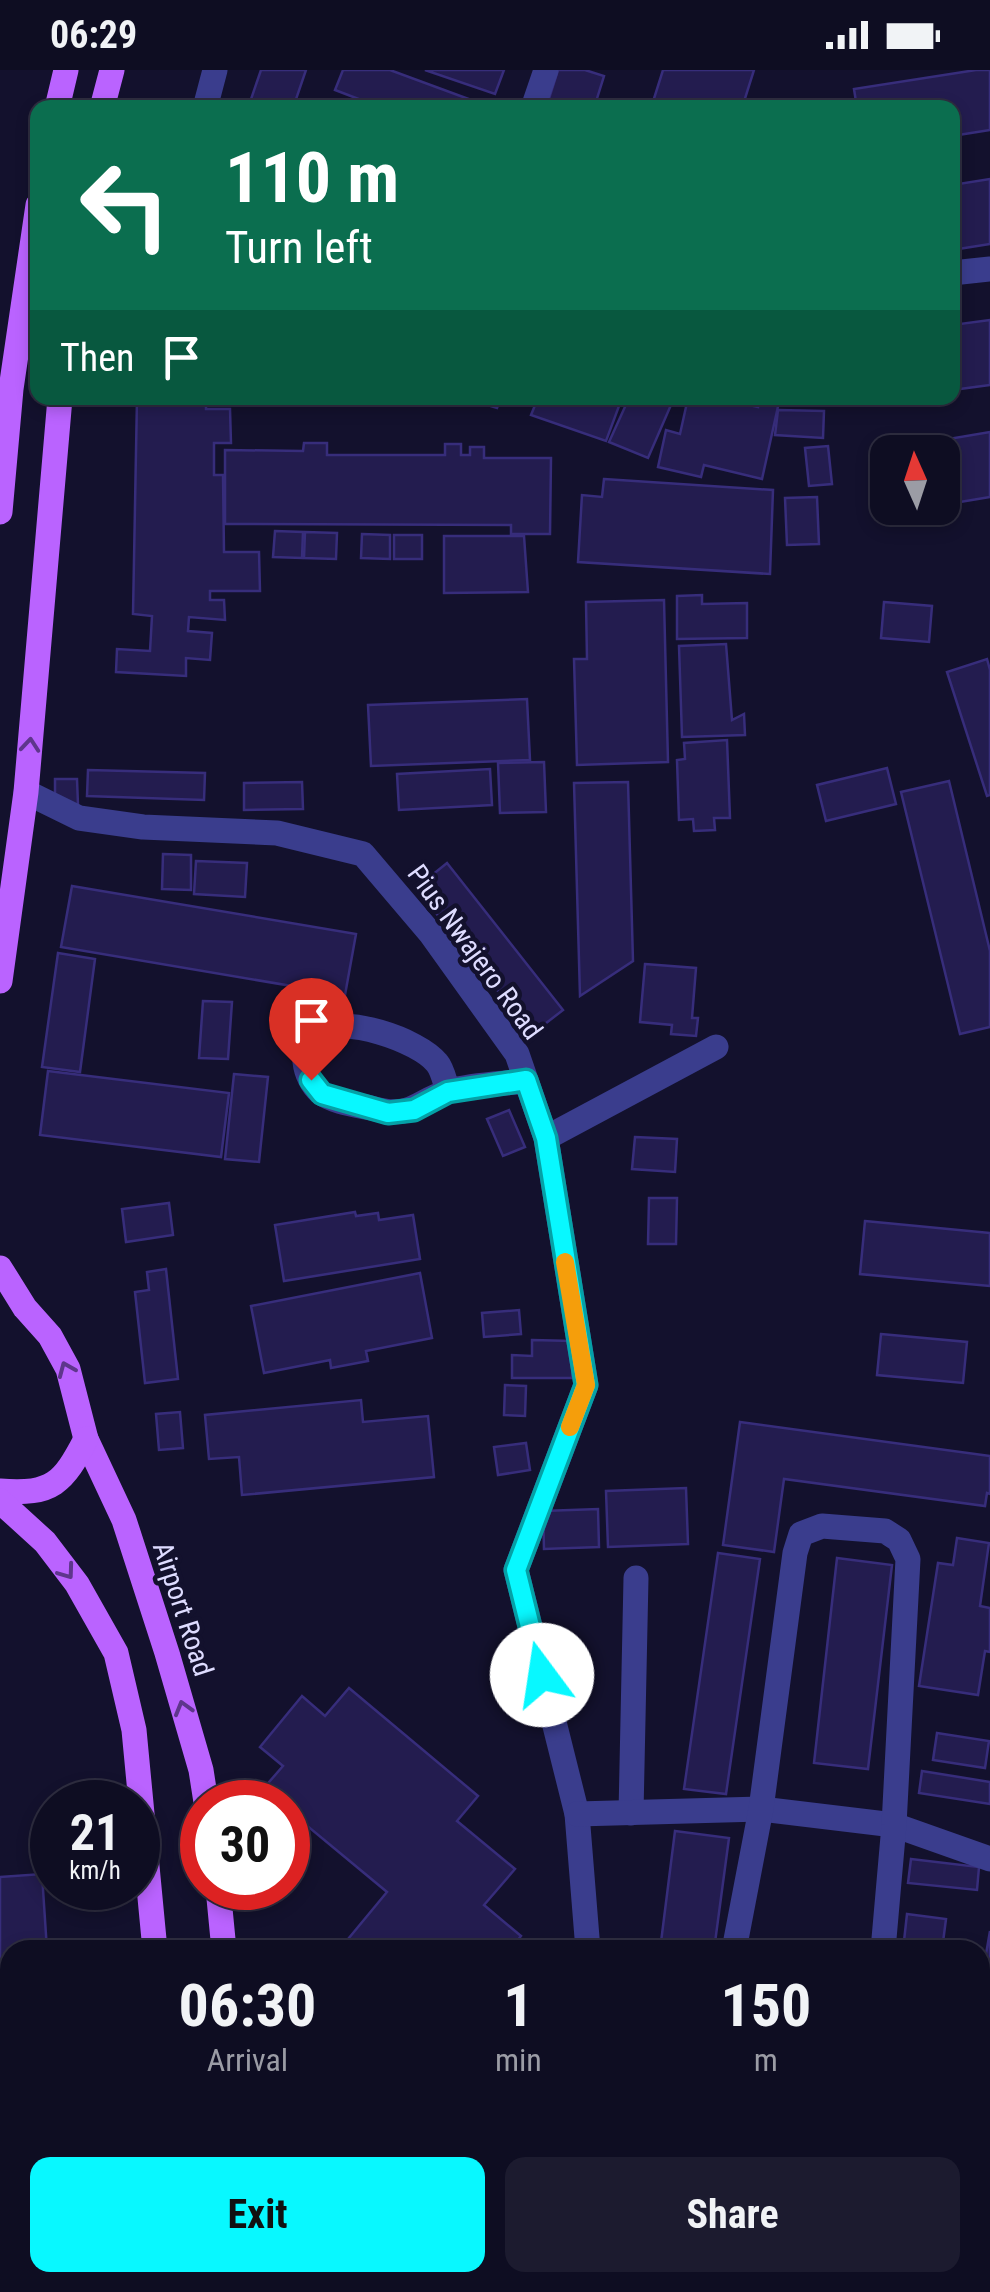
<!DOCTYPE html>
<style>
:root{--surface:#0e0d22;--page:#1c1b2f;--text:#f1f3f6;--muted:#9b9ca5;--line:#2e2d40;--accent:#08f8ff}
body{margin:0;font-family:"Roboto Condensed",sans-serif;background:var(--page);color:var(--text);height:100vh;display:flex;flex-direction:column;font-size:38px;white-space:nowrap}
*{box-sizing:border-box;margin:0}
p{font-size:32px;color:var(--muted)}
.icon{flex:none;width:55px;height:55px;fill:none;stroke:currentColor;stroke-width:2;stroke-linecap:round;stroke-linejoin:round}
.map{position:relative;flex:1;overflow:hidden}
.panel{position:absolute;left:0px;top:1870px;width:990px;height:352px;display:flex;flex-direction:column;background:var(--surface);border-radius:30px 30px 0 0;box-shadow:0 5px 15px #0003,0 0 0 2px var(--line)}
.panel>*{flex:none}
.top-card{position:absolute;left:30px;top:30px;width:930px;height:305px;border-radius:20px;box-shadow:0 5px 15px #0003,0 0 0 2px var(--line);background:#0b6e4f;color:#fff;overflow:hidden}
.needle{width:65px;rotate:357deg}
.fabs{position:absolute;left:870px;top:365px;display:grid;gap:20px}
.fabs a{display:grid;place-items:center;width:90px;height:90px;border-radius:20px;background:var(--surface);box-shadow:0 5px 15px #0003,0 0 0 2px var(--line);font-size:50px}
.speed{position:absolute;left:30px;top:1710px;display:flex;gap:20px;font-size:50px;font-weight:700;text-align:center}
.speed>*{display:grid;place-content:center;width:130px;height:130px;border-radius:50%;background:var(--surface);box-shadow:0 5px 15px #0003,0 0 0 2px var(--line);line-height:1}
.speed small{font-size:25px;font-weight:400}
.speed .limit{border:15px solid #d22;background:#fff;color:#111}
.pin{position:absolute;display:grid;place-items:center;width:85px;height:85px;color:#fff;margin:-102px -42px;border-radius:50% 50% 50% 0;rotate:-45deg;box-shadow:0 0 10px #0007}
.pin .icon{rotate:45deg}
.me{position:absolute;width:110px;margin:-55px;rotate:346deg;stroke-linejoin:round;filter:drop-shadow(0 0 8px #0008)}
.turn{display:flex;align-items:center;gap:35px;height:210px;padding:0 30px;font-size:45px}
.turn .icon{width:130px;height:130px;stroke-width:2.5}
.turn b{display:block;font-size:70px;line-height:85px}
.then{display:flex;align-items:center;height:95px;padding:0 30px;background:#0003;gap:20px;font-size:38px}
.eta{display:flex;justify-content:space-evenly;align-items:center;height:170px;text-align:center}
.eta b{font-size:60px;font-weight:700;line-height:70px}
.cta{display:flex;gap:20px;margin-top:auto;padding:20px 30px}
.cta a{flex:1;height:115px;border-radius:20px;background:var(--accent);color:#111;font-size:40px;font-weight:700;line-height:115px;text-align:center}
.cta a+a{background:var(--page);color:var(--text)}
.status{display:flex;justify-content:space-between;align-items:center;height:70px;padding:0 50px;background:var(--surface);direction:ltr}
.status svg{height:28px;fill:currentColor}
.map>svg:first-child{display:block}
.building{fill:#231c4f;stroke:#372d7b;stroke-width:2.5}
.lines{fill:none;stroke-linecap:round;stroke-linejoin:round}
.minor{stroke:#3a3d8d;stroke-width:25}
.major{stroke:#ba63ff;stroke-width:25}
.oneway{stroke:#5e368c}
.route-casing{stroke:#05a1a6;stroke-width:25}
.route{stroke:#08f8ff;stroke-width:18}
.slow{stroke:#f59e0b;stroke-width:18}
.labels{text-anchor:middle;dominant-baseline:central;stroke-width:9;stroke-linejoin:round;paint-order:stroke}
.street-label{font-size:28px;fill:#dedcff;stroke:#13112d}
</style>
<div class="status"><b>06:29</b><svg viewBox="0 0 49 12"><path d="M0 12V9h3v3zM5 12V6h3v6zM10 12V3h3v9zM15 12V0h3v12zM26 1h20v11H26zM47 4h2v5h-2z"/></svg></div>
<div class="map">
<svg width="990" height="2222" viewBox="0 0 990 2222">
<rect width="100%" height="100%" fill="#13112d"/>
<g class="building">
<polygon points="261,0 306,0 293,38 248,38"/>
<polygon points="343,0 390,0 493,38 382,38 335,20"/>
<polygon points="425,0 504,0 495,24"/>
<polygon points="558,0 585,0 604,6 594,38 546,38"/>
<polygon points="663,0 754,0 742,38 651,38"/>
<polygon points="976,0 990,0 990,60 952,66 952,38 857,38 854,19"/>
<polygon points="990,109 990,174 952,180 952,115"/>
<polygon points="990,250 990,315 952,320 952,255"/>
<polygon points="137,328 206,328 206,339 230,339 231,373 214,373 214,405 223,405 224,482 259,482 260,521 210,521 210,530 224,530 225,550 189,547 188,561 212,563 210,590 186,588 186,606 116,602 117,579 150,581 152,546 133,544"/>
<polygon points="465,328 501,328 497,338"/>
<polygon points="538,328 622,328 606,371 531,345"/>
<polygon points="629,328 674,328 648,388 609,372"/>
<polygon points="688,328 717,328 758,337 759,328 779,332 762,409 704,395 701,407 658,397 666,360 680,364"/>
<polygon points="778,340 824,341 823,368 775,365"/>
<polygon points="990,362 990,427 942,435 942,382 920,382 919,374"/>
<polygon points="304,373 327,373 327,385 445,385 445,374 461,374 461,385 470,385 470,377 484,377 484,388 551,388 550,464 511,464 511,455 225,454 225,380 303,381"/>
<polygon points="828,376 832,414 809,416 805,378"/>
<polygon points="604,409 773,420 770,504 578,492 582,425 602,427"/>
<polygon points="817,427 819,474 787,475 785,428"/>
<polygon points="275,461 303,462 302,488 273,487"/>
<polygon points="305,462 337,463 336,489 304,488"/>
<polygon points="362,464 390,465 390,489 361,488"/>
<rect x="394" y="465" width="28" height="24"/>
<polygon points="444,466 524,466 528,522 444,523"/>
<polygon points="702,525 702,534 747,533 747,568 677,569 677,526"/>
<polygon points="664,530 668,692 577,695 574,589 587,589 586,532"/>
<polygon points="884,532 932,536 929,572 881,568"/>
<polygon points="726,574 732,650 744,644 745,665 682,667 679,576"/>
<polygon points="987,589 990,600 990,725 987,726 947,602"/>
<polygon points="527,629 530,690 371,696 368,635"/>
<polygon points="727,670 730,748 714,748 715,760 694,761 693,749 679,750 677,690 685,689 684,673"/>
<polygon points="544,692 546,742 500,743 498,693"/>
<polygon points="887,698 896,734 826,751 817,715"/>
<polygon points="490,699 492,735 399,740 397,704"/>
<polygon points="88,700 205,703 204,730 87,726"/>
<polygon points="55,709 77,709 78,735 55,736"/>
<polygon points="949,711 990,881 990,957 960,964 901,722"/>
<polygon points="302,712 303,739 244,740 244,713"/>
<polygon points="628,712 633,891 580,926 574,713"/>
<polygon points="163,784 191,785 191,820 162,819"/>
<polygon points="196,791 247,793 245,827 194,824"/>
<polygon points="447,793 563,940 532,964 416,818"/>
<polygon points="72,816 356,864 345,925 61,877"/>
<polygon points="58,883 95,889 80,1002 42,997"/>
<polygon points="645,894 696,898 692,948 698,948 696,966 671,964 672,955 640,952"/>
<polygon points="203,931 232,932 228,989 199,988"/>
<polygon points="48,1001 229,1023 221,1087 40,1065"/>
<polygon points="234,1004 268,1007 259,1092 225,1089"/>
<polygon points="509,1040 525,1077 503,1086 487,1049"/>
<polygon points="635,1067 677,1069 675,1102 632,1099"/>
<polygon points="649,1128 677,1128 676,1174 648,1174"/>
<polygon points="169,1133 173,1165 126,1172 122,1139"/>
<polygon points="355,1142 356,1146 378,1143 379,1150 413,1145 420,1189 284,1211 275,1155"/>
<polygon points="865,1151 990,1163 990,1216 860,1204"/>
<polygon points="166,1199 178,1309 145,1313 135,1222 149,1220 147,1202"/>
<polygon points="420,1203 432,1268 366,1281 368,1291 331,1298 330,1290 264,1303 251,1236"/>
<polygon points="519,1240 521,1264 484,1267 482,1243"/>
<polygon points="881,1264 967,1272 963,1313 877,1305"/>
<polygon points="532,1270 573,1271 572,1308 512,1308 512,1285 532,1286"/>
<polygon points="505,1315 526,1316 525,1346 504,1345"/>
<polygon points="361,1330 363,1352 428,1346 434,1407 242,1425 239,1387 209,1389 205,1345"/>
<polygon points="180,1342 183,1378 159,1380 156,1344"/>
<polygon points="740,1352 990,1386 990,1424 987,1423 985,1436 784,1409 774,1482 723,1475"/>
<polygon points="526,1373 530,1400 498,1405 494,1377"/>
<polygon points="686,1418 688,1474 608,1477 606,1421"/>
<polygon points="598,1439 599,1477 544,1479 543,1441"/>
<polygon points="957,1468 989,1473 980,1536 990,1538 990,1582 985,1581 978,1625 919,1616 938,1493 953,1495"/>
<polygon points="718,1483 760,1489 726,1724 684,1719"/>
<polygon points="837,1488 892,1495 868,1699 814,1693"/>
<polygon points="349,1618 478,1726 457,1751 515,1799 484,1835 521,1866 510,1880 339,1880 387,1822 288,1740 288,1732 279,1732 263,1719 283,1696 260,1677 302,1626 325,1646"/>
<polygon points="937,1663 989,1671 985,1698 933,1690"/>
<polygon points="922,1701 990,1712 990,1734 919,1723"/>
<polygon points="675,1761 729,1768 714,1880 660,1880"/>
<polygon points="911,1789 979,1797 977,1820 908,1813"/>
<polygon points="42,1804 47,1880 10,1880 10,2212 73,2212 73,2222 0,2222 0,1807"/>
<polygon points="907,1844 946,1849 942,1880 903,1880"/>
<polygon points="990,1861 990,1915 981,1913"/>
<polygon points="980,1925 990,1927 990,2018 980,2016"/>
<polygon points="980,2042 990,2044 990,2080 980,2079"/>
<polygon points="292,2212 472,2212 482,2222 292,2222"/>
<rect x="656" y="2212" width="68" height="10"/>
<polygon points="875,2215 876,2222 739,2222 739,2217"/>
</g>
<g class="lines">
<g class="minor">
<polyline points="205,38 215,0"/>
<polyline points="533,38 546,0"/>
<polyline points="952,203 990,199"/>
<polyline points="26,722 79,748 143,757 277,763 363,784 431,864 517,984 546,1068 586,1315 516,1500 577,1744 588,1880"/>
<path d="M448 1021C445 1013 443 1000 437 993 419 970 342 944 317 962 297 976 304 1008 320 1022 332 1032 356 1035 371 1038 414 1050 415 1031 450 1021 474 1014 501 1014 526 1011"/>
<polyline points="546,1068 716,977"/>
<polyline points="631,1743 636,1508"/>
<polyline points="577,1744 761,1739 894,1755 990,1789"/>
<polyline points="734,1880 761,1739 795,1483 801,1464 822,1456 885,1461 899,1470 908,1489 894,1755 883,1880"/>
<polyline points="980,2174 990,2174"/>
<polyline points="613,2212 613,2222"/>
<polyline points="948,2212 948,2222"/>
</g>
<g class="major">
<polyline points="57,38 66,0"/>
<polyline points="102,38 112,0"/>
<polyline points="0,442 11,319 38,135"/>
<polyline points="0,911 26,722 60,328"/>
<polyline points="0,1198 25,1238 50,1266 68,1299 86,1369 124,1450 167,1583 201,1700 206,1732"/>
<path d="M0 1421C53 1425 63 1413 86 1369"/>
<polyline points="0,1431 45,1472 77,1514 116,1583 134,1660 155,1880"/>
<polyline points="218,1818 224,1880"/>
<polyline points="181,2212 182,2222"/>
<polyline points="245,2212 245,2222"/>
</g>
</g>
<defs><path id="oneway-chevron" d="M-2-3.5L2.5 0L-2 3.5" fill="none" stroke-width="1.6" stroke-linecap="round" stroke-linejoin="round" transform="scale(2.5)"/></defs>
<g class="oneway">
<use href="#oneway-chevron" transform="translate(30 675) rotate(-85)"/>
<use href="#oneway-chevron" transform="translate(66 1299) rotate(-113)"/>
<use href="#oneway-chevron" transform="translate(67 1502) rotate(54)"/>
<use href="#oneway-chevron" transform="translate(183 1638) rotate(-106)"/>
</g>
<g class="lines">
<defs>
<polyline id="route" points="311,1010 322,1024 388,1043 414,1040 448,1022 526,1010 546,1068 586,1315 516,1500 542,1605"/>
</defs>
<use href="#route" class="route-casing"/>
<use href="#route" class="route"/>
<polyline class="slow" points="565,1192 586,1315 570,1357"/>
</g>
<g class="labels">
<g class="street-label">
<text transform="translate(475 882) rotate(54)">Pius Nwajero Road</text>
<text transform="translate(183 1539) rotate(72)">Airport Road</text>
</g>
</g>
</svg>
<div class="fabs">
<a><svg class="needle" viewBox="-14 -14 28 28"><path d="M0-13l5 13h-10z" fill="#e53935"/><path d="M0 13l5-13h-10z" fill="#9b9ca5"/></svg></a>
</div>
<div class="speed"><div>21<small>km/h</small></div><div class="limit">30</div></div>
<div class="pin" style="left:311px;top:1010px;background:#d93025"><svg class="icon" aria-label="arrive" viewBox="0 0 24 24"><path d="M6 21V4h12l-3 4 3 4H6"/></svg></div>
<svg class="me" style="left:542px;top:1605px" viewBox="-20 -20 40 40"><circle r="19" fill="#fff"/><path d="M0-13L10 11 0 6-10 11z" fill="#08f8ff"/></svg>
<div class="top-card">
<div class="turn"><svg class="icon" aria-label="left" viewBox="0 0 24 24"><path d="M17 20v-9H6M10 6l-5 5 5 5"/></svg><div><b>110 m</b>Turn left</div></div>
<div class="then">Then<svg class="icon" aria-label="arrive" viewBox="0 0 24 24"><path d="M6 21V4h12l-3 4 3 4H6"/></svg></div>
</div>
<section class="panel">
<div class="eta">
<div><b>06:30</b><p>Arrival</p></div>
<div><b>1</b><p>min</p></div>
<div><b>150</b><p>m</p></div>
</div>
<div class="cta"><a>Exit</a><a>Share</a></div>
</section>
</div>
